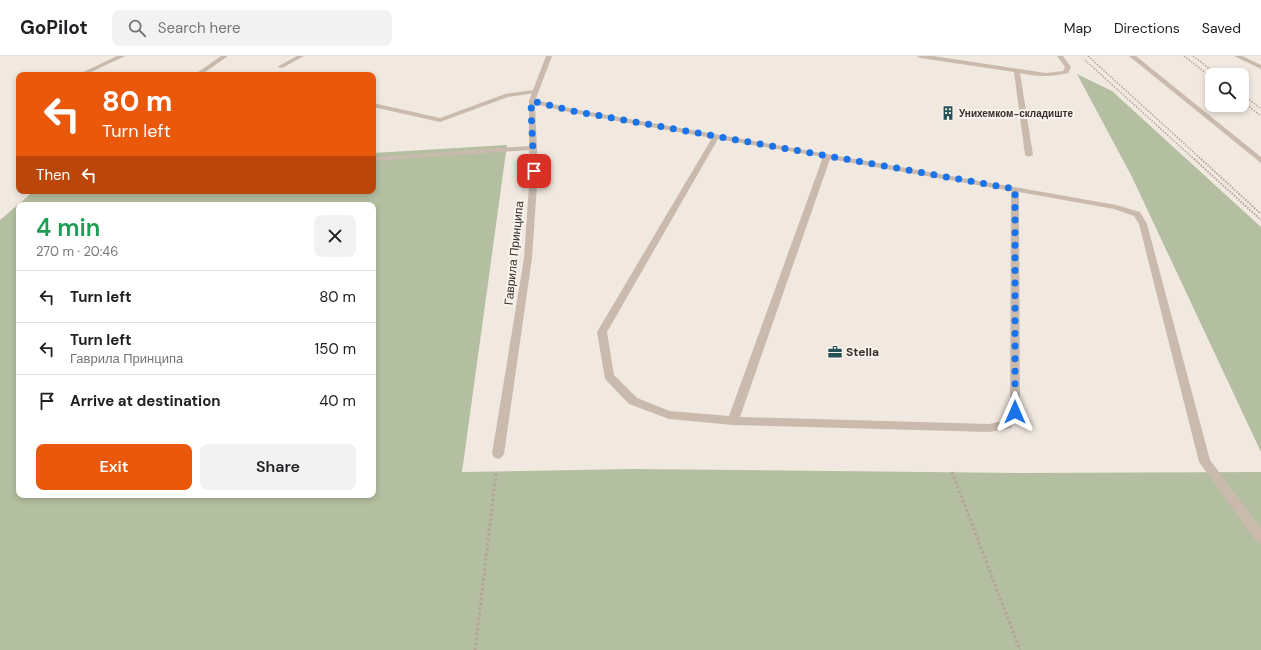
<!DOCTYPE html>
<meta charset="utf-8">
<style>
:root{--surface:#fff;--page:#f2f2f2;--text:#202124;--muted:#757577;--line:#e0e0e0;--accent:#ea580c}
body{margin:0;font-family:"DM Sans",sans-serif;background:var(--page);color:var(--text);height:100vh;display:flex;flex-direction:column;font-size:15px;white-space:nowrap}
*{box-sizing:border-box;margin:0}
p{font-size:13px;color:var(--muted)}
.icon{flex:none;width:22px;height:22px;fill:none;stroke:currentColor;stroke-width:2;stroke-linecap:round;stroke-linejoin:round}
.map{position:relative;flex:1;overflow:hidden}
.sheet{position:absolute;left:16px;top:146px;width:360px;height:296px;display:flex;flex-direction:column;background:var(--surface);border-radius:8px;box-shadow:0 2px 6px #0003}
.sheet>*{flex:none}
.guide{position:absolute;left:16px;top:16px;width:360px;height:122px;border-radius:8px;box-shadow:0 2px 6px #0003;background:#ea580c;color:#fff;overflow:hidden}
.fabs{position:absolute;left:1205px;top:12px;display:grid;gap:8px}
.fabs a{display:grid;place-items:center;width:44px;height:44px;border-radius:8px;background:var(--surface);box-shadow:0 2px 6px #0003;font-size:20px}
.pin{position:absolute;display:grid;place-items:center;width:34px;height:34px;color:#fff;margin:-17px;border-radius:8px;box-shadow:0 2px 6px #0006}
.me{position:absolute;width:44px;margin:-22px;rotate:0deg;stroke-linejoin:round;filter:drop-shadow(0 0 3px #0008)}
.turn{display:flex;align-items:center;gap:14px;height:84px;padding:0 20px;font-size:18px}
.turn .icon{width:52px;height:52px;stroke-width:2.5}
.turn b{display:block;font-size:28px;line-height:34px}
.then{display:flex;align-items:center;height:38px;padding:0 20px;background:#0003;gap:8px;font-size:15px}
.round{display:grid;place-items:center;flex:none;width:42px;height:42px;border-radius:8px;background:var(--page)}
.summary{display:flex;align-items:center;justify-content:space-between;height:68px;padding:0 20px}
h1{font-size:24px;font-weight:600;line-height:30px;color:#1e9e55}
.button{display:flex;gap:8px;margin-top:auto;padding:8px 20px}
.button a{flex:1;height:46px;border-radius:8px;background:var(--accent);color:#fff;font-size:16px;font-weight:600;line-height:46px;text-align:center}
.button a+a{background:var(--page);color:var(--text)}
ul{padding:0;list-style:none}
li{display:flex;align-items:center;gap:12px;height:52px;padding:0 20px;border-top:1px solid var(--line)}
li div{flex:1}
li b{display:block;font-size:15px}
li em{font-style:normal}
header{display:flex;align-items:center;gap:24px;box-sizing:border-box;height:56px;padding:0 20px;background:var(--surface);border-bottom:1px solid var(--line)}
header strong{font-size:19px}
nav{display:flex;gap:22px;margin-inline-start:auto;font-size:14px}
.search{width:280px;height:36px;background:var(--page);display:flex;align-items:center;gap:10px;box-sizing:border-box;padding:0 14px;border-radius:8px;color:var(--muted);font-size:15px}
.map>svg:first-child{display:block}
.green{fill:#b4bfa1;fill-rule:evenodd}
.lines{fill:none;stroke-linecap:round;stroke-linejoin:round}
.path-far2{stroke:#b4a497;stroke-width:1.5;stroke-dasharray:1.5 1.5;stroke-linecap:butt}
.path-far1{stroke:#b4a497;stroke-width:2;stroke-dasharray:1.5 1.5;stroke-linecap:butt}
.path{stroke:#b4a497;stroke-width:3;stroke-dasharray:2.5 2.5;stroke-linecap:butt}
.service{fill:#c9baad;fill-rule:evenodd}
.minor{fill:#c9baad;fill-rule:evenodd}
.tertiary{fill:#c9baad;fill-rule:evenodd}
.route{stroke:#1a73e8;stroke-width:7;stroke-dasharray:0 12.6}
.labels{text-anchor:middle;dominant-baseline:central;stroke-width:4;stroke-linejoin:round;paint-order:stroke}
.far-poi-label{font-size:10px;font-weight:bold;fill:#372f2b;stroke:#f9f3ec;text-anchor:start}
.street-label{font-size:12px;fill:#372f2b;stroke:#f9f3ec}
.poi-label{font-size:12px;font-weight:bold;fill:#372f2b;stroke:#f9f3ec;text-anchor:start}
</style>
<header>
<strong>GoPilot</strong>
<div class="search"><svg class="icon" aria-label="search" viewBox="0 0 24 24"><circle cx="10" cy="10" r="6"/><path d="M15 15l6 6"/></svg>Search here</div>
<nav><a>Map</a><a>Directions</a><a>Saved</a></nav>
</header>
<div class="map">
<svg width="1261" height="594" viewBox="0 0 1261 594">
<rect width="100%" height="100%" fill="#f1e9e0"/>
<g class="green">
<polygon points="1077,18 1112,35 1261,171 1261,396 1132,121"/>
<path d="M507 89 462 416 631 413 1020 417 1261 416V594H0V164L34 135H373V97ZM19 149H373V439H19Z"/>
</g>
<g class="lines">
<g class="path-far2">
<polyline points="1088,0 1202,104"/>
<polyline points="1184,0 1212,22"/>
<polyline points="1193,0 1218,19"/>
<polyline points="1085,4 1195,104"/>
<polyline points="1242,38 1261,53"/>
<polyline points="1242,45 1261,60"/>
</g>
<g class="path-far1">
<polyline points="1194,103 1261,164"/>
<polyline points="1201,103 1261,158"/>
</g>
<g class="path">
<polyline points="952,416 1020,594"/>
<polyline points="475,594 496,418"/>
</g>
<g class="service">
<polygon points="117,0 125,0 85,19 77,19"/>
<polygon points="221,0 228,0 201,19 194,19"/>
<polygon points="297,0 304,0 282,12 277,11"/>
<path d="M917 0H933L1046 17 1063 15 1065 11 1057 0H1063L1071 11 1068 17C1052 21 1036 21 1020 17L1033 99 1029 101 1025 99 1014 16 920 2Z"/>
<polygon points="534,34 537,36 536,37 508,41 440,66 373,51 373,47 440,62 505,38"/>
<path d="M532 43 573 53 1116 149 1140 156 1147 168 1210 404 1261 472V488L1257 486 1199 406 1139 168 1134 160 1114 153 1019 136 1020 356 1011 372 989 376 733 369 669 363 629 348 605 323 597 276 712 82 573 57 535 48 538 115 532 202 504 398 502 401 498 403 494 401 492 398 524 202 530 115 529 94 373 105V101L529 90V45ZM718 83 823 101 729 360 670 355 637 342 614 319 607 276ZM830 103 1011 135 1010 356 1004 365 989 368 740 361Z"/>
</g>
<g class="minor">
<polygon points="546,0 552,0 535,45 530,46 529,45"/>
<polygon points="1234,0 1242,0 1261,9 1261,13"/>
</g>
<polygon class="tertiary" points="1129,0 1136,0 1261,101 1261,107"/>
</g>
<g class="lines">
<polyline class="route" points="534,115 531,54 532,45 573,55 1015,133 1015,356"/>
</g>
<defs>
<symbol id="building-bare" viewBox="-9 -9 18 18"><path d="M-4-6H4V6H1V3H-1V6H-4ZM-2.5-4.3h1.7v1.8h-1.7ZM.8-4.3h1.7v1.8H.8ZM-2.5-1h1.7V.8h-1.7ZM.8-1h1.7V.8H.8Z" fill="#235156" stroke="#f9f3ec" stroke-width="2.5" paint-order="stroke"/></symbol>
<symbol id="office-bare" viewBox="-9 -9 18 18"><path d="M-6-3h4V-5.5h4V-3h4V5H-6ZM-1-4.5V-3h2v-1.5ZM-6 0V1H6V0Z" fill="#235156" stroke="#f9f3ec" stroke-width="2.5" paint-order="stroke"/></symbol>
</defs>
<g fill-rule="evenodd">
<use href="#building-bare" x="938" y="47" width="20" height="20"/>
<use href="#office-bare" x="825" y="286" width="20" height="20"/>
</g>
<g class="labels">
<g class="far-poi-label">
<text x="959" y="57">Унихемком-складиште</text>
</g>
<g class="street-label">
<text transform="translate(514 197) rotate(-84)">Гаврила Принципа</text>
</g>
<g class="poi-label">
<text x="846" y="296">Stella</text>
</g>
</g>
</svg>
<div class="fabs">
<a><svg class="icon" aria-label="search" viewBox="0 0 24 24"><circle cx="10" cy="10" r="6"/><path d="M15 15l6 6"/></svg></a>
</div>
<div class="pin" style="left:534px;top:115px;background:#d93025"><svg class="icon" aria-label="arrive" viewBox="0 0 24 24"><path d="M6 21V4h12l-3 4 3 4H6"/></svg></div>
<svg class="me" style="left:1015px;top:356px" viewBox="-20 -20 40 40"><path d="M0-17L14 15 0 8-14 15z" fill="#1a73e8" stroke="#fff" stroke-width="4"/></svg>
<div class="guide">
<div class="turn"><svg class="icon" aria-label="left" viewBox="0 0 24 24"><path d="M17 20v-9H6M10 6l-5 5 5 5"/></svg><div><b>80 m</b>Turn left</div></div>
<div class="then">Then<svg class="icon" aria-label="left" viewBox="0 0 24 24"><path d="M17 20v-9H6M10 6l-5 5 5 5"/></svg></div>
</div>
<section class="sheet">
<div class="summary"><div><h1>4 min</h1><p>270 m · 20:46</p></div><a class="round"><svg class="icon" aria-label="close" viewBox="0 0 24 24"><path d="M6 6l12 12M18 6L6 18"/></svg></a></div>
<ul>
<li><svg class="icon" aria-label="left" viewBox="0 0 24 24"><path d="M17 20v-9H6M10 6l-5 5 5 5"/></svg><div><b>Turn left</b></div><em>80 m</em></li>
<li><svg class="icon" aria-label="left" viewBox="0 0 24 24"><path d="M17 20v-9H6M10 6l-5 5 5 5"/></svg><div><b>Turn left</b><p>Гаврила Принципа</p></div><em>150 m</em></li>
<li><svg class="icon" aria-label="arrive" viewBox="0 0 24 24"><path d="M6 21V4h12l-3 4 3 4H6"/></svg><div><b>Arrive at destination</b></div><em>40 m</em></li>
</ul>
<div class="button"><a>Exit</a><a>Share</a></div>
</section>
</div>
